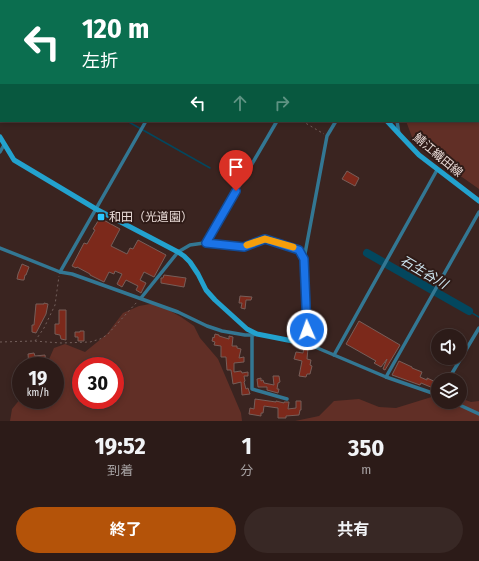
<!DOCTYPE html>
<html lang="ja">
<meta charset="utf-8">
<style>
:root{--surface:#2c1b18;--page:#382825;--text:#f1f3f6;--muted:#a6a1a2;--line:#483937;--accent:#b45309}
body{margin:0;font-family:"Fira Sans Condensed","Noto Sans JP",sans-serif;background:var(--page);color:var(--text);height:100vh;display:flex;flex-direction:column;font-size:15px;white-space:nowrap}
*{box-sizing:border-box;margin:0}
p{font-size:13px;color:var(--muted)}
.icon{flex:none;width:22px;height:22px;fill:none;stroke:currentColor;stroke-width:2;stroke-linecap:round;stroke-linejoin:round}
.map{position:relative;height:421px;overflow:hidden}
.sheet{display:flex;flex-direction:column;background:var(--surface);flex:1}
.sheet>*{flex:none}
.top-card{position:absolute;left:0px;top:0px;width:479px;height:122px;box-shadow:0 2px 6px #0003,0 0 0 1px var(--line);background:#0b6e4f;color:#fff;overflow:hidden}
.buttons{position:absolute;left:431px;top:329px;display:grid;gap:8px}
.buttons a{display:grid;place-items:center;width:36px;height:36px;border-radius:50%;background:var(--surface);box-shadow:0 2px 6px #0003,0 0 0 1px var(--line);font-size:20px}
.speed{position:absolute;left:12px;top:357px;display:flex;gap:8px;font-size:20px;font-weight:700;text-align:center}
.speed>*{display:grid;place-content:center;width:52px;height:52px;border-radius:50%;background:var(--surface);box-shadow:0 2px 6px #0003,0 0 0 1px var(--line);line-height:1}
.speed small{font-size:10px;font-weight:400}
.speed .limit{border:6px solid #d22;background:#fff;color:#111}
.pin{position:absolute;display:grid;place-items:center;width:34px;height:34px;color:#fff;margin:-41px -17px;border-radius:50% 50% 50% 0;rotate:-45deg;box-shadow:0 0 4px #0007}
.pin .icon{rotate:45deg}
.me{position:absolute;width:44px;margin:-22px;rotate:358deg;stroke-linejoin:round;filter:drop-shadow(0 0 3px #0008)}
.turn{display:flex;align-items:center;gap:14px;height:84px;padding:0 16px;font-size:18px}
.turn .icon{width:52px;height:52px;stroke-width:2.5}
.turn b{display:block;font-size:28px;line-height:34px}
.lanes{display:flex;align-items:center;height:38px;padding:0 16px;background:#0003;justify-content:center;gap:20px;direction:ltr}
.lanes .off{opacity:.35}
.eta{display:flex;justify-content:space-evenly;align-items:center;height:68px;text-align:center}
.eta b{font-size:24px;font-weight:700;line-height:28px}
.button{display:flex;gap:8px;margin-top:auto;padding:8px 16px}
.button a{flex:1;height:46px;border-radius:24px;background:var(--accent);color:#fff;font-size:16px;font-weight:700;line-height:46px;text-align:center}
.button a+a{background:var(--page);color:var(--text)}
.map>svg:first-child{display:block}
.green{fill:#612f26;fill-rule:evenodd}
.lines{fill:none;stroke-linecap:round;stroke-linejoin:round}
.stream{stroke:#03475e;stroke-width:1.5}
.river{stroke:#03475e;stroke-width:8}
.building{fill:#7c291b;stroke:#775e59}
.path{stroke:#74605c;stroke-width:1;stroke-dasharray:2 3;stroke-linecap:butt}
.street{stroke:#337793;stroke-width:3.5}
.secondary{stroke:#23a2ce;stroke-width:5}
.route-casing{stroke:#114b97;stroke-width:10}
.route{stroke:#1a73e8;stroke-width:7}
.slow{stroke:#f59e0b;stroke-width:7}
.poi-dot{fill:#29c8ff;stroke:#2f1b17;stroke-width:1.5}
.labels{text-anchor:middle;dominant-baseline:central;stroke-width:4;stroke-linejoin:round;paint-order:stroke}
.street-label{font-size:12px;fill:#e9dbd7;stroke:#2f1b17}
.poi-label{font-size:12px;fill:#e9dbd7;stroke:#2f1b17;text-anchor:start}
.water-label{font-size:13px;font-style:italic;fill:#d0e8f3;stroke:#2f1b17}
</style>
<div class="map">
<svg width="479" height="421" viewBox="0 0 479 421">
<rect width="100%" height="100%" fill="#3a2420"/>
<g class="green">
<polygon points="479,11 479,189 435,158 412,137 406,121 478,121 478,12"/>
<path d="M156 303 181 317 194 326 200 338 218 359 241 413 242 421H10L12 409 21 398V400H55V366H46L54 348 65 344 85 352 107 334 123 313 139 306ZM81 366H115V400H81Z"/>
<polygon points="438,395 438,402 460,402 460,398 471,402 479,401 479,421 295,421 319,416 334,401 359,399 379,407 396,408"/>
</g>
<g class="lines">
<g class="stream">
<polyline points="0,49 1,50"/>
<polyline points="127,121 210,168"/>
<polyline points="469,311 479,317"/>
</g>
<polyline class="river" points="367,253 469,311"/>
</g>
<g class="building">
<polygon points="347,171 359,178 355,186 342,179"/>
<polygon points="100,218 120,229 111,246 127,254 130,248 133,249 138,240 166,255 154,277 144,272 140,280 146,283 141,293 136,290 138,286 126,280 122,287 117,284 122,274 115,271 114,274 109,272 104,282 90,275 90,274 77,267 76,268 72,266 84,243 87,244 95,230 93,229"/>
<polygon points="22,264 29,267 26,275 25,275 24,280 22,280 17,279 18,274"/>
<polygon points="164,275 186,278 184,287 161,283 161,278 163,278"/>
<polygon points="240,296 252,297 251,300 246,300 245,309 241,308 242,303 239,303"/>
<polygon points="44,303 48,304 46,314 36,333 32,332 32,325 34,325 36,304 44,304"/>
<polygon points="59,310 66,310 66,340 61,339 60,335 55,334 55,324 59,324"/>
<polygon points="359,321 400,345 385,370 383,369 387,359 381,367 374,363 376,361 346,344"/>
<polygon points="80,331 84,331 84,341 78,341 78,337 75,337 75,332 80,332"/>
<polygon points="215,334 219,335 219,336 229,339 229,336 233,337 232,346 237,346 237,348 241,349 239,358 244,357 244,362 234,363 234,372 241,371 242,373 248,372 248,376 244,376 245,381 244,382 246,389 248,388 250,394 242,395 241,382 233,384 231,370 227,370 226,357 221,357 221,346 214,345 215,342 212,341 213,337 214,338"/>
<polygon points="304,348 308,348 307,359 311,360 310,365 312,366 310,374 307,374 306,377 299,376 302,361 294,359 296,352 303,353"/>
<polygon points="34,353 35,356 45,355 46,364 39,365 39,366 29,366 28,354"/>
<polygon points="399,361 412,367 412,368 422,372 420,377 427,380 427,378 438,383 438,390 421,383 420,385 392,375"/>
<polygon points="273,376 279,376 280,382 278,383 277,389 279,389 278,393 267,390 267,387 258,387 257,379 261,378 261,381 263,380 264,383 274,385"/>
<polygon points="255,399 276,402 276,401 284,403 284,402 289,402 288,409 296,408 296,401 301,401 301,410 300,410 299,415 286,416 286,418 278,418 278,408 264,406 263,413 261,413 261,416 249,414 250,408 254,409"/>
</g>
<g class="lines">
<g class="path">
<polyline points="89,0 91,1"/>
<polyline points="302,121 324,134"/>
<polyline points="35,341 44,328 55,305 59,276"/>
<polyline points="0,342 34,341 61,343 90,342 100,339 107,335 137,302"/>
</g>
<g class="street">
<polyline points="359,0 359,1"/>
<polyline points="455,0 456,1"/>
<polyline points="44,1 45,0"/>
<polyline points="214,1 214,0"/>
<polyline points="0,77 1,76"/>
<polyline points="336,121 327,136 304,259 308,344 386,377 438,395"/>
<polyline points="397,121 399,134"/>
<polyline points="0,152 4,145"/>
<polyline points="206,243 277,121"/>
<polyline points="0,248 60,272 72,274 178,312 207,326 222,331 245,335 252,335 257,334"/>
<polyline points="60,272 146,121"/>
<polyline points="141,298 178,252 190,245 204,243 244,247 265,239 299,250 304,259"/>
<polyline points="252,335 252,389 287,399"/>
<polyline points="334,355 437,170"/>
<polyline points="386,377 479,212"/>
<polyline points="448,380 479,328"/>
<polyline points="453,402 479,414"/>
</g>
<g class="secondary">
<polyline points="283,0 284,1"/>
<polyline points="387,121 400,135 419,155 479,201"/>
<polyline points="0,137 14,160 96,209 178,252 184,256 190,262 198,274 206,290 215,300 247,329 257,334 308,344"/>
</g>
</g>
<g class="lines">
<defs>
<polyline id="route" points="236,191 206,243 244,247 265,239 299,250 304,259 307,330"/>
</defs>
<use href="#route" class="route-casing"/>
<use href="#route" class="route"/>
<polyline class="slow" points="247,245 265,239 293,247"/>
</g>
<rect class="poi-dot" x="97" y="213" width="8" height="8" rx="2"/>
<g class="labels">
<g class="street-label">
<text transform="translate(438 155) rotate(40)">鯖江織田線</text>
</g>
<g class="poi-label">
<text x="109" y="217">和田（光道園）</text>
</g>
<g class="water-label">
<text transform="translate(424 272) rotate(30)">石生谷川</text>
</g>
</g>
</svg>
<div class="buttons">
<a><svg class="icon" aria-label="sound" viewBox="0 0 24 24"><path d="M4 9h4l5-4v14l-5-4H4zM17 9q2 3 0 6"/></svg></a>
<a><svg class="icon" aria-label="layers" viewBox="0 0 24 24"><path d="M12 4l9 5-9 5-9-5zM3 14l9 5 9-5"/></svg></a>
</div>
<div class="speed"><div>19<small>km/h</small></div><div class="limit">30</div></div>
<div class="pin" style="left:236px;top:191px;background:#d93025"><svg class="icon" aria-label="arrive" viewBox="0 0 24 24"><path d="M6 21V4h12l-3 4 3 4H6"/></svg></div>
<svg class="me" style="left:307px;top:330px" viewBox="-20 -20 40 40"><circle r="17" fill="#1a73e8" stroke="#fff" stroke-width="3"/><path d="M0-11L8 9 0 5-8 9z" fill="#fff"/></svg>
<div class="top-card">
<div class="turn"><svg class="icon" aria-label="left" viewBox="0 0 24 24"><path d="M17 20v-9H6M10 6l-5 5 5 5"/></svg><div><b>120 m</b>左折</div></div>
<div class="lanes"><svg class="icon" aria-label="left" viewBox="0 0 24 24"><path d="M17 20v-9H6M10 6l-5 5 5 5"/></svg><svg class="icon off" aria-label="ahead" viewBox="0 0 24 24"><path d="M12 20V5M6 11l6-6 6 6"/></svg><svg class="icon off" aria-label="right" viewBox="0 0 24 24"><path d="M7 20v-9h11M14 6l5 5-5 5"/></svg></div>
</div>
</div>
<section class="sheet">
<div class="eta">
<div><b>19:52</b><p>到着</p></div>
<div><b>1</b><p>分</p></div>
<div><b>350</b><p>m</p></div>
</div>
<div class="button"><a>終了</a><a>共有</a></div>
</section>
